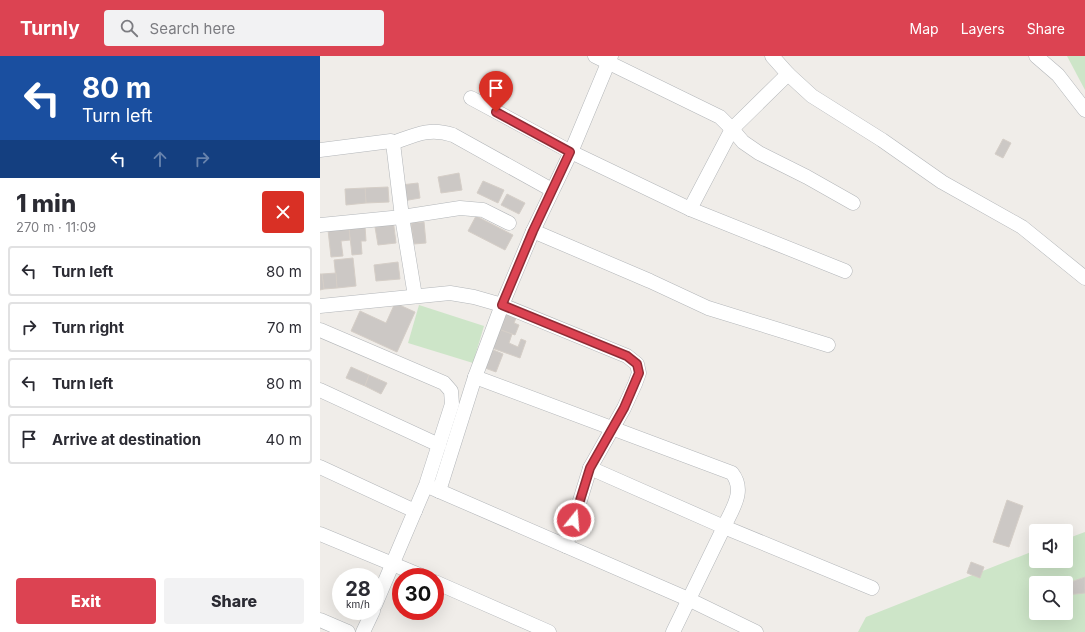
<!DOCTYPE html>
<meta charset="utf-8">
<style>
:root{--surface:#fff;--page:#f2f2f3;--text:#2b2b33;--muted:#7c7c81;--line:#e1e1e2;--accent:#dc4352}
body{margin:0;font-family:Inter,sans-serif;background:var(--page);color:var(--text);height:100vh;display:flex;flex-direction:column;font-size:15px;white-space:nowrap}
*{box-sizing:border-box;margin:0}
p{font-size:13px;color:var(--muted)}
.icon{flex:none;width:22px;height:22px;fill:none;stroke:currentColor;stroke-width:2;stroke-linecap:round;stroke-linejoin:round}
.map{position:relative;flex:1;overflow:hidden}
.drawer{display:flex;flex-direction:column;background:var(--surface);width:320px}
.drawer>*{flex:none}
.hud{background:#1a4fa0;color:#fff;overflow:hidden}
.buttons{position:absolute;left:709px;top:468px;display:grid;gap:8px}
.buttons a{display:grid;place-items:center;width:44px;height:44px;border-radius:4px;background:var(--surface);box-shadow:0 4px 16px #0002;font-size:20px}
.speed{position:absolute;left:12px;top:512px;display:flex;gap:8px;font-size:20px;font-weight:700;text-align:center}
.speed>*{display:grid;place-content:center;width:52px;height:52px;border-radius:50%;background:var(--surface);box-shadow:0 4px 16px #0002;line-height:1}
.speed small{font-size:10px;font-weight:400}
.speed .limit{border:6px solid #d22;background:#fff;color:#111}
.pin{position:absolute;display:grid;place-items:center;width:34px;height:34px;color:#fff;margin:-41px -17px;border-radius:50% 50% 50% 0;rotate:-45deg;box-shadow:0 0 4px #0007}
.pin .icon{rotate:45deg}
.me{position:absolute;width:44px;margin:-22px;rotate:17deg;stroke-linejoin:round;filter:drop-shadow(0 0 3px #0008)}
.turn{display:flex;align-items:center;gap:14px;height:84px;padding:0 16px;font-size:18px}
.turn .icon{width:52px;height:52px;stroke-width:2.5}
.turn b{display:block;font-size:28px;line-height:34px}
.lanes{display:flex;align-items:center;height:38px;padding:0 16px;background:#0003;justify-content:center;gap:20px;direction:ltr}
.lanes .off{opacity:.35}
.round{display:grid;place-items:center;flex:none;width:42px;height:42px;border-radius:4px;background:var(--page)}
.overview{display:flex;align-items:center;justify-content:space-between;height:68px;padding:0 16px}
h1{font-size:24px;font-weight:800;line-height:30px}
.action{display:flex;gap:8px;margin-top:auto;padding:8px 16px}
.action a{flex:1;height:46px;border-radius:4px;background:var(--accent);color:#fff;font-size:16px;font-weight:800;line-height:46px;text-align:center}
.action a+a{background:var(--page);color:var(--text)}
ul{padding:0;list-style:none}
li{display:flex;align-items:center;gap:12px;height:50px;margin:0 8px 6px;padding:0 8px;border:2px solid var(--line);border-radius:4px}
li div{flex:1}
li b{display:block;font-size:15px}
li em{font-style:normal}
header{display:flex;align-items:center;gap:24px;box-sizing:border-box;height:56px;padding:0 20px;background:var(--accent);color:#fff}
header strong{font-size:19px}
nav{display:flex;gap:22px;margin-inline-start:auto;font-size:14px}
.search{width:280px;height:36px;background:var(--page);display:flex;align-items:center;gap:10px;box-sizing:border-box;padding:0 14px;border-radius:4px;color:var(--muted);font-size:15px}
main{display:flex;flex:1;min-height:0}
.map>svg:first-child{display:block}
.green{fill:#cde5c8;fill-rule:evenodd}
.building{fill:#ccc8c5;stroke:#d5cec7}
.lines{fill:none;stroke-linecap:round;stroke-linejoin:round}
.minor-casing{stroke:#b3b6b9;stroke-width:15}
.minor{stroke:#fff;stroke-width:14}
.route-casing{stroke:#8f2c35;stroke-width:10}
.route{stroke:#dc4352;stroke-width:7}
</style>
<header>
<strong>Turnly</strong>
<div class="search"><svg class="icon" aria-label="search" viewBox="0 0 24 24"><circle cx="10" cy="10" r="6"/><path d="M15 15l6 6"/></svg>Search here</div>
<nav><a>Map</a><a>Layers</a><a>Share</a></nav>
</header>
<main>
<section class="drawer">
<div class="hud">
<div class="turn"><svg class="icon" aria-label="left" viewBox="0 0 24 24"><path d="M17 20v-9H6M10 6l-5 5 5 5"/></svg><div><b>80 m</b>Turn left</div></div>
<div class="lanes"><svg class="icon" aria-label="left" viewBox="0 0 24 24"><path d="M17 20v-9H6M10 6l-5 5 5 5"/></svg><svg class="icon off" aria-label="ahead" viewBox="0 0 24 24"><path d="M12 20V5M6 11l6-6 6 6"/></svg><svg class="icon off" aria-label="right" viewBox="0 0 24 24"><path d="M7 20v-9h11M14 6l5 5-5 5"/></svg></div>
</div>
<div class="overview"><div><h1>1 min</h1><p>270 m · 11:09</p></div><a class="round" style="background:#d93025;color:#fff"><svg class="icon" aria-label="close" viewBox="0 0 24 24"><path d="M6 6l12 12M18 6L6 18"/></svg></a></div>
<ul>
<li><svg class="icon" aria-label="left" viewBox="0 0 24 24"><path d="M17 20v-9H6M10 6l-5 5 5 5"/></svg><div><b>Turn left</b></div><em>80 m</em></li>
<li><svg class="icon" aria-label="right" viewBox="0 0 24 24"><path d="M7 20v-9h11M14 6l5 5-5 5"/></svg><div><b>Turn right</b></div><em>70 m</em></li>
<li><svg class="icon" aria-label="left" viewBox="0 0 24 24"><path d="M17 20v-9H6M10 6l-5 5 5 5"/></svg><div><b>Turn left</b></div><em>80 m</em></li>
<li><svg class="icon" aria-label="arrive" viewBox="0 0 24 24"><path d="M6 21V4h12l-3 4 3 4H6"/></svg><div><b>Arrive at destination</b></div><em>40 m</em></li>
</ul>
<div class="action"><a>Exit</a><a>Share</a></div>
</section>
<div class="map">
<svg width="765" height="576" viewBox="0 0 765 576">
<rect width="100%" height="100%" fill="#f0ede9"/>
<g class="green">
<polygon points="747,0 765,0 765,34"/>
<polygon points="99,249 164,270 153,307 88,287"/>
<path d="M765 476V576H538L546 561 716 494V505H746V483ZM716 527H746V557H716Z"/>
</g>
<g class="building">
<polygon points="683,83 691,87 683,102 675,98"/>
<polygon points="139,117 142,134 121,137 118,121"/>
<polygon points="163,125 184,134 178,147 157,137"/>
<polygon points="98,127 100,142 83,145 81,129"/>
<polygon points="68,131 69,146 46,147 45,132"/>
<polygon points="45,132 46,147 26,149 25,133"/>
<polygon points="187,138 205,147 199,158 181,149"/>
<polygon points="156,160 193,179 185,194 148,175"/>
<polygon points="73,163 76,187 58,189 54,165"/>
<polygon points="104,166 106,187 94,188 91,167"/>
<polygon points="45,170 46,185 41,185 42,198 32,199 29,172"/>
<polygon points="29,172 30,184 21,185 23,200 11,201 8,174"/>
<polygon points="33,202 36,230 17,232 14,204"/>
<polygon points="78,206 80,223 56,225 54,209"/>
<polygon points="16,217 17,232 4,233 2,218"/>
<polygon points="0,218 2,218 4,233 0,234"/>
<polygon points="75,247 95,256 77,296 31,275 40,255 66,267"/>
<polygon points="186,253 198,257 194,267 199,269 195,279 178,273"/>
<polygon points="178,273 192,278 189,287 198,291 201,283 206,285 200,302 172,292"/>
<polygon points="171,293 183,298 176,316 165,312"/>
<polygon points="31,311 49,319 45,330 26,322"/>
<polygon points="49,319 67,327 61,338 45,330"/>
<polygon points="687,444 703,450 689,491 673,486"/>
<polygon points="651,506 664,511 660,522 647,517"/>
<polygon points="765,521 765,537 746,539 746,531 751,526"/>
</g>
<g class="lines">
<defs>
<g id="minor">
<polyline points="275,0 400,61 412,73 423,86 439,97 487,121 533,147"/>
<polyline points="452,0 468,18 492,40 562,84 622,126 702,171 765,222"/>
<polyline points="716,0 738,19 765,54"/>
<polyline points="151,42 251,96 370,153 525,215"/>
<path d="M73 87C95 79 109 71 133 79L232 134"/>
<polyline points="0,94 71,85 73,87 82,161 95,240"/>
<polyline points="370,153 412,73 468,18"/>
<polyline points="0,169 82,161 140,152 163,154 189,167"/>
<polyline points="213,175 330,225 388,252 508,289"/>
<polyline points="0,250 130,237 154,241 182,249 307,300 317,308 319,317 315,328 304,352 270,412 246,490"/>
<polyline points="0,274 124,327 131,335 132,348 106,429 55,549"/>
<path d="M155 321 412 417C426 435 412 453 404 471L270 412"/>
<polyline points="0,334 119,389"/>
<polyline points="0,411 95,455"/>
<polyline points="110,431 368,543 436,576"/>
<polyline points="119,435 155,321 182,249 213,175 251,96 291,0"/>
<polyline points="0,478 104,521"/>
<polyline points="115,526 229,576"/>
<polyline points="0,564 28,576"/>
<polyline points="43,576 53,555"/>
<polyline points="353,576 404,471 552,532"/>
</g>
</defs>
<use href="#minor" class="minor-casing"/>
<use href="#minor" class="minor"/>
</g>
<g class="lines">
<defs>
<polyline id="route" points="176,56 250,96 213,175 182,249 307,300 317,308 319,317 304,352 270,412 254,464"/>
</defs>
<use href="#route" class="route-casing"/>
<use href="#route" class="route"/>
</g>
</svg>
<div class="buttons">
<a><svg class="icon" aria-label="sound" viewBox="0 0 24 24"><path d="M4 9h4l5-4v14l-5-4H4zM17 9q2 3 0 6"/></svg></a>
<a><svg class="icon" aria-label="search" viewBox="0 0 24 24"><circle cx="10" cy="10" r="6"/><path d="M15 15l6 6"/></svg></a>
</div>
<div class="speed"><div>28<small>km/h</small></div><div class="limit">30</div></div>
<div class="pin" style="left:176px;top:56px;background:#d93025"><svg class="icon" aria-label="arrive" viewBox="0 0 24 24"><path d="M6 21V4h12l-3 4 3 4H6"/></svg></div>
<svg class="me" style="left:254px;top:464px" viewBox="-20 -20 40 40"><circle r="17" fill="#dc4352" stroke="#fff" stroke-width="3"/><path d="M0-11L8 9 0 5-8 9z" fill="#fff"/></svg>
</div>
</main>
